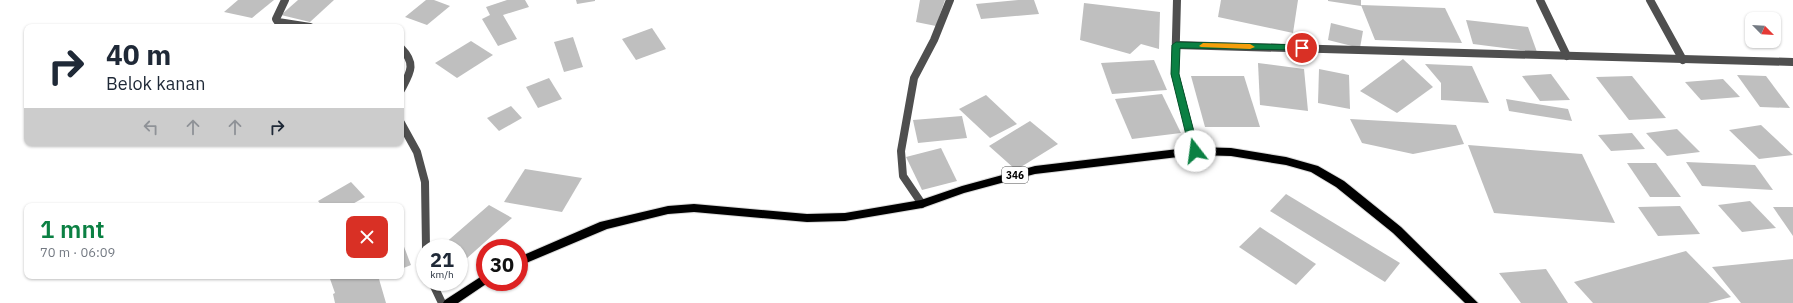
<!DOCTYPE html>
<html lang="id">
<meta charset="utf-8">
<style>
:root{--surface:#fff;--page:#f2f2f3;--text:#1f2937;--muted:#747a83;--accent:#0b8043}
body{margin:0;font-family:"IBM Plex Sans",sans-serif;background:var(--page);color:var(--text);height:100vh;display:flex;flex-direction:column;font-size:15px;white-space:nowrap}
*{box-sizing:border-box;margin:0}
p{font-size:13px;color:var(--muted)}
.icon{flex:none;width:22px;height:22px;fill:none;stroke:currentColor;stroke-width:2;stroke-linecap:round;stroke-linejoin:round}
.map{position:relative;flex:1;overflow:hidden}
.side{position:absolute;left:24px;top:203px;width:380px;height:76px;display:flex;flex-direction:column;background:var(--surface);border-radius:8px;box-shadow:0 1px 3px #0004}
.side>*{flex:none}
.top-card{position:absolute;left:24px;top:24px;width:380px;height:122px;border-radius:8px;box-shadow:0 1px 3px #0004;background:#fff;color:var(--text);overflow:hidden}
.needle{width:26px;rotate:114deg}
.tools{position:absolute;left:1745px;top:12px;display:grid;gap:8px}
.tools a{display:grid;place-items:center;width:36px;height:36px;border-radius:8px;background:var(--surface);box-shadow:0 1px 3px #0004;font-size:20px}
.speed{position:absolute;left:416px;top:239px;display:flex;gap:8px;font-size:20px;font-weight:700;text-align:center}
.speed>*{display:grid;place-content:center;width:52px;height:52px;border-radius:50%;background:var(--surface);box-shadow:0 1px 3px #0004;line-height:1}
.speed small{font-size:10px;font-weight:400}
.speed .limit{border:6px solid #d22;background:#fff;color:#111}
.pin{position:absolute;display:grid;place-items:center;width:34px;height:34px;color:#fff;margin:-17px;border:2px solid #fff;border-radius:50%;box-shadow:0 1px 4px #0007}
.me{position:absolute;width:44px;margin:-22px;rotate:345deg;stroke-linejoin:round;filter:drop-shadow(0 0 3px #0008)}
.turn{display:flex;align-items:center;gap:14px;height:84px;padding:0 16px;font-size:18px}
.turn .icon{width:52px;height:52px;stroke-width:2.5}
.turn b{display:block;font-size:28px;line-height:34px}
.lanes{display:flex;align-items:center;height:38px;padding:0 16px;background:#0003;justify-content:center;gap:20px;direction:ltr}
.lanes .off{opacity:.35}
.round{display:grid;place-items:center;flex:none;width:42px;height:42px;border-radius:8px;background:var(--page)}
.head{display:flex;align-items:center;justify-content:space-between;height:68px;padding:0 16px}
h1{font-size:24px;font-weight:600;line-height:30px;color:var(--accent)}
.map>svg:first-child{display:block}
.building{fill:#bfbfbf}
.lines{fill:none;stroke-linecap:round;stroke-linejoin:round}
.primary-casing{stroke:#dbdbdb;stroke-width:2}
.minor{stroke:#4f4f4f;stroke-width:8}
.primary{fill:#000;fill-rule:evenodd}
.route{fill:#0b8043;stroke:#07532c}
.slow{fill:#f59e0b}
.labels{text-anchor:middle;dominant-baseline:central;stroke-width:3.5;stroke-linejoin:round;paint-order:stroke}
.shield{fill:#fff;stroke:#4c4c4c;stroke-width:1}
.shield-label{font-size:10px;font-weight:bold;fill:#000}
</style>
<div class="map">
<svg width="1793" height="303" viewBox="0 0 1793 303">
<rect width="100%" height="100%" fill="#fff"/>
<g class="building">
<polygon points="238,0 274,0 252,18 224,12"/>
<polygon points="298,0 334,0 310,22 281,15"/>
<polygon points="426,0 434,0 450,6 427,25 405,17"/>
<polygon points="507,0 525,0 529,7 503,15 517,39 498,46 482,19 490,15 486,7"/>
<polygon points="576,0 595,0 595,1 577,4"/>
<polygon points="920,0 945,0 936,26 916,22"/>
<polygon points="1018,0 1034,0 1039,14 981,19 976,4"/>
<polygon points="1221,0 1298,0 1293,33 1218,17"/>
<polygon points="1328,0 1361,0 1361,6 1328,1"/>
<polygon points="1084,3 1160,12 1159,49 1141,44 1130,54 1080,40"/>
<polygon points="1361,5 1445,8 1462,43 1375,40"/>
<polygon points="1466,20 1528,27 1537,52 1473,44"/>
<polygon points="1331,23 1363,31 1360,48 1328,40"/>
<polygon points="652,28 666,49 636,60 622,39"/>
<polygon points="573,37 583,67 564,72 554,42"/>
<polygon points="471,41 493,55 457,78 435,63"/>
<polygon points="1403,59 1433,87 1397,113 1360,91"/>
<polygon points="1154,60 1167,90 1112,94 1101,63"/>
<polygon points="1258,63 1304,69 1308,111 1260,105"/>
<polygon points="1425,64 1472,66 1489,103 1441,100 1441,83"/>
<polygon points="1319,69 1349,75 1350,109 1318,103"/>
<polygon points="1551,74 1570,100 1540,101 1522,76"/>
<polygon points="1737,75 1766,76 1790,108 1760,107"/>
<polygon points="1191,76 1244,76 1260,127 1205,127"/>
<polygon points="1632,76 1666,118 1629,120 1596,77"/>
<polygon points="549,78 562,99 538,108 526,87"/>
<polygon points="1723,79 1740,97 1701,100 1685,82"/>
<polygon points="1162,94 1181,133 1132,139 1115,99"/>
<polygon points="986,95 1017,124 990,138 959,109"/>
<polygon points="1506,99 1568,109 1572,121 1509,111"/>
<polygon points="511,106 522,118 499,131 487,118"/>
<polygon points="962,116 967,138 918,143 913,120"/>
<polygon points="1350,119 1456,125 1464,144 1413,154 1362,143"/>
<polygon points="1030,121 1058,144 1016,170 989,146"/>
<polygon points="1761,125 1793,155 1759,159 1729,130"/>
<polygon points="1677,129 1700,152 1667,156 1646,133"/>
<polygon points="1632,133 1645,149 1611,151 1598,135"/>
<polygon points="1468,145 1582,154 1615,223 1494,213"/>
<polygon points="941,148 957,181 922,190 906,157"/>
<polygon points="1686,162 1755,165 1773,190 1702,186"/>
<polygon points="1627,163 1656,163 1681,197 1650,197"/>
<polygon points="525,169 582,178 562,212 504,202"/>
<polygon points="351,182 365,197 349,206 322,206 318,201"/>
<polygon points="1286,194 1400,263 1385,282 1270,211"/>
<polygon points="1750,201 1776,228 1742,232 1718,205"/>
<polygon points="489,205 512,218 466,259 459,255 459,248 448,248 443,245"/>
<polygon points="1680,206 1700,234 1658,236 1638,207"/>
<polygon points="1773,207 1793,207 1793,236"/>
<polygon points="1260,227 1316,264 1296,285 1239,247"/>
<polygon points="403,244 411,265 401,269 401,245"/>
<polygon points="1686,251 1731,297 1708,303 1593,303 1574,282"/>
<polygon points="1793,259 1793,303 1741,303 1712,267"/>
<polygon points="1546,269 1568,303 1521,303 1499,273"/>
<polygon points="329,276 385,276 379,279 386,303 335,303 333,294 335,293"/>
</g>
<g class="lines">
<defs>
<g id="primary">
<polygon points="1195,147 1231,148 1286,157 1318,166 1344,181 1401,227 1478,303 1465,303 1393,233 1336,187 1311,172 1286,165 1231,156 1195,155 1035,174 964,193 922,208 845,221 807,222 694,212 668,214 607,229 519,266 519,257 600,222 668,206 694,204 807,214 845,213 921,200 962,186 1035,166"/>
<polygon points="485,274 485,282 489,282 458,303 443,303 445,300"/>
</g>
</defs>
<use href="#primary" class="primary-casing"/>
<g class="minor">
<polyline points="285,0 276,19 278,22 310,27"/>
<polyline points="1177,0 1175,74 1195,151"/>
<polyline points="1540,0 1567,56"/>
<polyline points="1650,0 1683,60"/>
<polyline points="1176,45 1793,62"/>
<path d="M401 48C417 64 410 73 401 90"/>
<polyline points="401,123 417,152 425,182 426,248"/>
<polyline points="922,204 903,176 901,151 914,78 934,40 950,0"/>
<polyline points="432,282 442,303"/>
</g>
<use href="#primary" class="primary"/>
</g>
<polygon class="route" points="1176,42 1302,45 1307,48 1302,50 1180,48 1179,74 1199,151 1195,154 1190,151 1171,74 1172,45"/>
<polygon class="slow" points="1203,43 1250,44 1255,47 1250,49 1201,47 1199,46"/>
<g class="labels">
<rect class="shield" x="1002" y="167" width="26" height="16" rx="3"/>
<g class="shield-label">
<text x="1015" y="175">346</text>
</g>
</g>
</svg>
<div class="tools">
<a><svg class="needle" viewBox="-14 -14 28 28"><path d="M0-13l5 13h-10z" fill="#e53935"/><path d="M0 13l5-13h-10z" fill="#747a83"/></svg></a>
</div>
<div class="speed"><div>21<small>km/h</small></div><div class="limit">30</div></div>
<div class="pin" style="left:1302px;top:48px;background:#d93025"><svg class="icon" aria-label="arrive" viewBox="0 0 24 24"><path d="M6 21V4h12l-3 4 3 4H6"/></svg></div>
<svg class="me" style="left:1195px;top:151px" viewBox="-20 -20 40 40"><circle r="19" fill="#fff"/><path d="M0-13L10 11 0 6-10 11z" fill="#0b8043"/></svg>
<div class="top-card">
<div class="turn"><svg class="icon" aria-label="right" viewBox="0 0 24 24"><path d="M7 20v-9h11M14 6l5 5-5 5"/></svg><div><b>40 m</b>Belok kanan</div></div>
<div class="lanes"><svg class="icon off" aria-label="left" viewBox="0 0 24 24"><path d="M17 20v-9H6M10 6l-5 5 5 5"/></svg><svg class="icon off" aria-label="ahead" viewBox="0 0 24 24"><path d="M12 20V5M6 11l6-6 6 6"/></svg><svg class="icon off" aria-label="ahead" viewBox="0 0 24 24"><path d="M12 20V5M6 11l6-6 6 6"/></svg><svg class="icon" aria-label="right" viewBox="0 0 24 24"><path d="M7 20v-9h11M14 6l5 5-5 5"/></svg></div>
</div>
<section class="side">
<div class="head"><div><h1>1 mnt</h1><p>70 m · 06:09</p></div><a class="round" style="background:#d93025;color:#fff"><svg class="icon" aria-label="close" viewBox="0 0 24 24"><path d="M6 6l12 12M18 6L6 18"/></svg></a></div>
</section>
</div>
